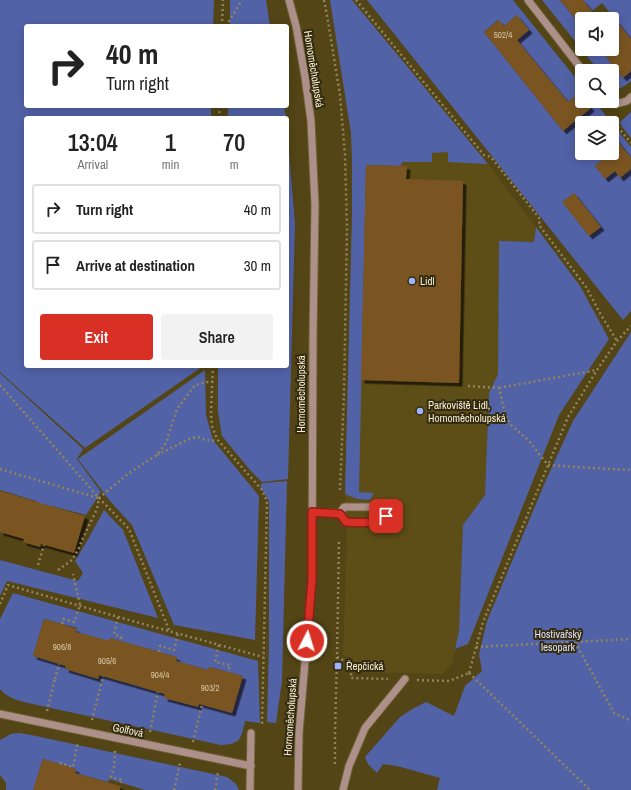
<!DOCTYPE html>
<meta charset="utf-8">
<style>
:root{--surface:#fff;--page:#f2f2f2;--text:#222;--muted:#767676;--line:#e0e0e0;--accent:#d93025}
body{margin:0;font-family:"Archivo Narrow",sans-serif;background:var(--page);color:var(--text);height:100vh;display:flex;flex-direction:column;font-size:15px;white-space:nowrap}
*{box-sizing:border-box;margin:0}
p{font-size:13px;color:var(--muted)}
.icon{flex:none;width:22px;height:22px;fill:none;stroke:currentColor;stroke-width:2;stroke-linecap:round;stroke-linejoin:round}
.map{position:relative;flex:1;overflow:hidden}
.drawer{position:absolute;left:24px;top:116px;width:265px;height:252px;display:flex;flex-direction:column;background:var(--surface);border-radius:4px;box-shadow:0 2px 10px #0003}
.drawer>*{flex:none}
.banner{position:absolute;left:24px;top:24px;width:265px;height:84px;border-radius:4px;box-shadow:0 2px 10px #0003;background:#fff;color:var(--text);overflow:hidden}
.fabs{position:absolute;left:575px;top:12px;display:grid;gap:8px}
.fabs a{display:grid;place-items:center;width:44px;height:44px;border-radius:4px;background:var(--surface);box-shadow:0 2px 10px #0003;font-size:20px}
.pin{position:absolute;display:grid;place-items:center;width:34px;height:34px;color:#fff;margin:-17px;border-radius:8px;box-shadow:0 2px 6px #0006}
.me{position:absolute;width:44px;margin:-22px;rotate:5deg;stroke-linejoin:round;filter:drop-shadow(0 0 3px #0008)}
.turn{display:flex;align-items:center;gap:14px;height:84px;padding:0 16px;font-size:18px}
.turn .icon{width:52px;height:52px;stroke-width:2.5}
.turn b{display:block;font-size:28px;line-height:34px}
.eta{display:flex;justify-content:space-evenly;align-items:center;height:68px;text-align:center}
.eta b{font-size:24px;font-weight:600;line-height:28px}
.button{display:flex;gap:8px;margin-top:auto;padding:8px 16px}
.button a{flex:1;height:46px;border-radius:4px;background:var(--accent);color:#fff;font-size:16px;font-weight:600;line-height:46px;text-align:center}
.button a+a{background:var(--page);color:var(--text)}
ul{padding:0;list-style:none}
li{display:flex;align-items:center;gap:12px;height:50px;margin:0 8px 6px;padding:0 8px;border:2px solid var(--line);border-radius:4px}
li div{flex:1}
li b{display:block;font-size:15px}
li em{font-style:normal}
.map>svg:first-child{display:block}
.built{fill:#5d4d17}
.green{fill:#5262a7;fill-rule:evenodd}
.building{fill:#7a5522;filter:url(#shadow)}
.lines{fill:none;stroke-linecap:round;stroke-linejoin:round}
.minor-casing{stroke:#706337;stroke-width:9}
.path{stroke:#91855d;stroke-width:2.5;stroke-dasharray:2 3;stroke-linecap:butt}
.minor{stroke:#ad9089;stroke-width:7}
.route-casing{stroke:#8d1f18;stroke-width:10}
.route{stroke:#d93025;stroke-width:7}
.poi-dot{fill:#9fb3fd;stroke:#332b12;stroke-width:1.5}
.labels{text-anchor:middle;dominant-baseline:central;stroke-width:4;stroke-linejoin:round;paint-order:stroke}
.number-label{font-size:9px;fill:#d7c6a3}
.street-label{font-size:11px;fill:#f6ecce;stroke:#332b12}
.poi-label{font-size:11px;fill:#f6ecce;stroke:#332b12;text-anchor:start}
.park-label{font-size:11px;fill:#dbe1f6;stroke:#332b12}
</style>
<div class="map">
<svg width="631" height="790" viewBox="0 0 631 790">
<defs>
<filter id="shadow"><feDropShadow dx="3.5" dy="3.5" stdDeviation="0" flood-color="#0009"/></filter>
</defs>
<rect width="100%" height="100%" fill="#534516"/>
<polygon class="built" points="330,0 352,0 488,164 536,227 534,242 499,241 498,374 489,393 485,495 463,525 459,631 452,663 443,674 357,672 352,658 343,655 347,536 345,494 352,216 352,161 351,133"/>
<g class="green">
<polygon points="0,0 214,0 213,26 26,26 26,106 211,106 211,118 26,118 26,366 203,366 85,448 0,372"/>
<polygon points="230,0 266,0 270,26 230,26"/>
<polygon points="330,0 352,0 488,164 448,162 448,152 432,153 432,162 402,162 401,166 366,165 359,492 373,493 372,497 369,500 357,499 345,494 352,216 352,161 351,133"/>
<path d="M367 0H513L582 86V96L579 93 564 105 515 42 517 15 504 26 498 20 484 32 563 131 591 108 586 101H594L612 123H582V153H597L602 160 595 166 605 178 615 171 620 178 631 169V311L623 320ZM574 193 600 227 590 236 563 202Z"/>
<path d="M542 0H560L582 27V49H600L622 77 631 71V81C625 86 619 91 612 86V71H599Z"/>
<polygon points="583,0 631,0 631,39 602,3 592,11"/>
<polygon points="228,106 284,106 286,118 228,118"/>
<polygon points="631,112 631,138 622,127 620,122"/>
<polygon points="612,123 631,147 631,158 612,134"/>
<polygon points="287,128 295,224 288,479 262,482 250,470 222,436 218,411 218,366 287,366"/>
<polygon points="536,227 580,286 609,339 559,415 468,644 455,649 459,631 463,525 485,495 489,393 498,374 499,241 534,242"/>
<polygon points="631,332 631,790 437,790 440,778 397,766 383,764 377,773 368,764 365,757 400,717 414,708 426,702 454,716 465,686 482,671 479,654 487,621 546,480 573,421"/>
<polygon points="205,370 206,415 213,440 259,496 255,640 174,625 132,525 110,501 78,459"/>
<polygon points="0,373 83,449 77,459 101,492 86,515 52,506 50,508 35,504 36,501 0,490"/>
<polygon points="287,481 282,681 276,723 267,722 269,643 269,501 260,486 262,483"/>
<polygon points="104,510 123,530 158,618 7,581 0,596 0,560 78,581 83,573 75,561 87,541"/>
<path d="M13 593 258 661 260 723 245 721C241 739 241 744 221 745L28 703C17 700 7 698 0 689V619ZM44 619 77 628 76 632 109 641 110 638 177 657 176 661 208 670 210 667 243 676 232 713 199 704 198 707 165 698V694L99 675 98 679 65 669 66 666 33 656Z"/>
<polygon points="19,733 31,735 227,777 236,784 239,790 145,790 109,779 108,782 75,773 76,769 43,759 33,790 6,790 6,783 0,775 0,740 11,734"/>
</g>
<g class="building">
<polygon points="560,0 583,0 598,19 576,19"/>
<polygon points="517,15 529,30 517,40 568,102 579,93 582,96 582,101 586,101 591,108 563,131 484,32 499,20 504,26"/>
<polygon points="612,16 631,39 631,71 623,78 600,49 612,49"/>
<polygon points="612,134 631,158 631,169 620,178 615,171 605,179 595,166 602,160 597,153 612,153"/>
<polygon points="366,165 407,166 406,179 463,181 459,383 361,380"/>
<polygon points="574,193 601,227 589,236 562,202"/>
<polygon points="0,491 85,516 74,553 41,544 40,547 23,542 24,539 0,532"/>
<polygon points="44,619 77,629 76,632 109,641 110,638 177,657 176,661 208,670 209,667 243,676 232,713 199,704 198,707 164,698 165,694 99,675 98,679 65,669 66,666 33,656"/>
<polygon points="43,759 76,769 75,773 120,786 120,790 33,790"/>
</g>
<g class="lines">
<defs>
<g id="minor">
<polyline points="289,0 296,26 305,77 311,121 315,205 313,337 312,579 299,733 298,790"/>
<polyline points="528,0 583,71"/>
<polyline points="610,101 616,104 627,101 631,97"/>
<path d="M312 512 340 513 346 522C363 523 370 524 386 516L375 507H344L340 513"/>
<polyline points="0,714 251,766"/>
<polyline points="250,790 251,733"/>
<polyline points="343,790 349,766 365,728 405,679"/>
</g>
</defs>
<use href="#minor" class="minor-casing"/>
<g class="path">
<polyline points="324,0 328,21 340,95 345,155 347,229 344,393 340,490"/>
<polyline points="356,0 484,155 491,157 540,219 539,225 586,287 601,315 617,341"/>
<polyline points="222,26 223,0"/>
<polyline points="226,26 242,0"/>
<polyline points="617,117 617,126 631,143"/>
<polyline points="219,118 220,106"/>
<polyline points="213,366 211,412 212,426 217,439 262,490 267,501 262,726"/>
<polyline points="0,385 99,498 129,529 169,630"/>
<polyline points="468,386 499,388 505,414 508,420 511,425 528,440 548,465 591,468 631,470"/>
<polyline points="499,388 597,370"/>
<polyline points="157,455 191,438 198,437 206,440 218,441"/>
<polyline points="0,469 98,498"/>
<polyline points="38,565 44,545"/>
<polyline points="58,570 72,560 78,550 83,538 97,509 99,498 129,473 157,455 166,443 177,409 195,385 212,381"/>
<polyline points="0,604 8,585 118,617 263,657"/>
<polyline points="118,617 114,634 121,637 120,641"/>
<polyline points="62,624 63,619 74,622 80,605 73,574"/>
<polyline points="575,642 614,713 631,721"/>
<polyline points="219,645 215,662 230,665 228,672"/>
<polyline points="476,647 631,639"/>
<polyline points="159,652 160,646 174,650 178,633"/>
<polyline points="337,657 351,664 351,678 388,679"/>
<polyline points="469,673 483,622 568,417 597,370 617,341 631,326"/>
<polyline points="469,673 590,790"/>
<polyline points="55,679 59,664"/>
<polyline points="417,680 449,681 469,673"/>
<polyline points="47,711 55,678"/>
<polyline points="92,720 103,676"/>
<polyline points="150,732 158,692"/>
<polyline points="193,742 202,705"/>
<polyline points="115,751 114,767 111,777 122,780 121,783"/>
<polyline points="60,764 61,763 73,767 78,742"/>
<polyline points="335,764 335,732 337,657 339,540"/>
<polyline points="174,790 180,763"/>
<polyline points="215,790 218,772"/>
</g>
<use href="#minor" class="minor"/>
</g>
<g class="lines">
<defs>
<path id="route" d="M307 641 312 579V512L340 514 346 522C363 523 370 524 386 516"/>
</defs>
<use href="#route" class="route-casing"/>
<use href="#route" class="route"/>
</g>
<g class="poi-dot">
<circle cx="412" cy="281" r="4"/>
<circle cx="420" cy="411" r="4"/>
<rect x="334" y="662" width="8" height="8" rx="2"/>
</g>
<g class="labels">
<g class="number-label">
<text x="503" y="35">502/4</text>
<text x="62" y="647">906/8</text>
<text x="107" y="661">905/6</text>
<text x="160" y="675">904/4</text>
<text x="210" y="688">903/2</text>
</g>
<g class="street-label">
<text transform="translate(314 69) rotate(81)">Hornoměcholupská</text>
<text transform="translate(301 394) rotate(-90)">Hornoměcholupská</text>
<text transform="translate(290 717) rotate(-86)">Hornoměcholupská</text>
<text transform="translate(128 730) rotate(12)">Golfová</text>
</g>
<g class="poi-label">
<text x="420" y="281">Lidl</text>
<text x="428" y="405">Parkoviště Lidl,<tspan x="428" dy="13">Hornoměcholupská</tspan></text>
<text x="346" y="666">Řepčická</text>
</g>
<g class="park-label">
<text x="558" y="634">Hostivařský<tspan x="558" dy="13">lesopark</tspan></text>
</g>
</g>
</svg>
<div class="fabs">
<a><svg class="icon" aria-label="sound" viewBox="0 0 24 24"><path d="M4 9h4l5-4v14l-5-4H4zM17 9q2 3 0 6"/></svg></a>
<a><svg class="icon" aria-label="search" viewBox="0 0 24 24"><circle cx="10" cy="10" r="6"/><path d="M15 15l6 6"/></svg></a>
<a><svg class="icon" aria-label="layers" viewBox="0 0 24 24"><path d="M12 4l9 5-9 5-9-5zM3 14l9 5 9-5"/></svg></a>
</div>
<div class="pin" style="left:386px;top:516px;background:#d93025"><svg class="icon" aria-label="arrive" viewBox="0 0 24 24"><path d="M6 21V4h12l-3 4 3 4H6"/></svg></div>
<svg class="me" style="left:307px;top:641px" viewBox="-20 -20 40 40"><circle r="17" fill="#d93025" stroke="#fff" stroke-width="3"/><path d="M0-11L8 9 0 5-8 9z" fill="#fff"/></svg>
<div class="banner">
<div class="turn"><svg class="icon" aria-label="right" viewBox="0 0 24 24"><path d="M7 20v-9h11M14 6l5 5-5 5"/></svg><div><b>40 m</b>Turn right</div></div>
</div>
<section class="drawer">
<div class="eta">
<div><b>13:04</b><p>Arrival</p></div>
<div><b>1</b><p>min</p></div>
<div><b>70</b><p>m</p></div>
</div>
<ul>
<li><svg class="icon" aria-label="right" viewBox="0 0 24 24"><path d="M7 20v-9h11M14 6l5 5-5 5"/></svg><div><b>Turn right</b></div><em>40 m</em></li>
<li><svg class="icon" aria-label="arrive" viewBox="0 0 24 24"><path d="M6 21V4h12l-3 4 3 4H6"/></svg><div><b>Arrive at destination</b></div><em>30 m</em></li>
</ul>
<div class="button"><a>Exit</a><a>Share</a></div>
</section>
</div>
